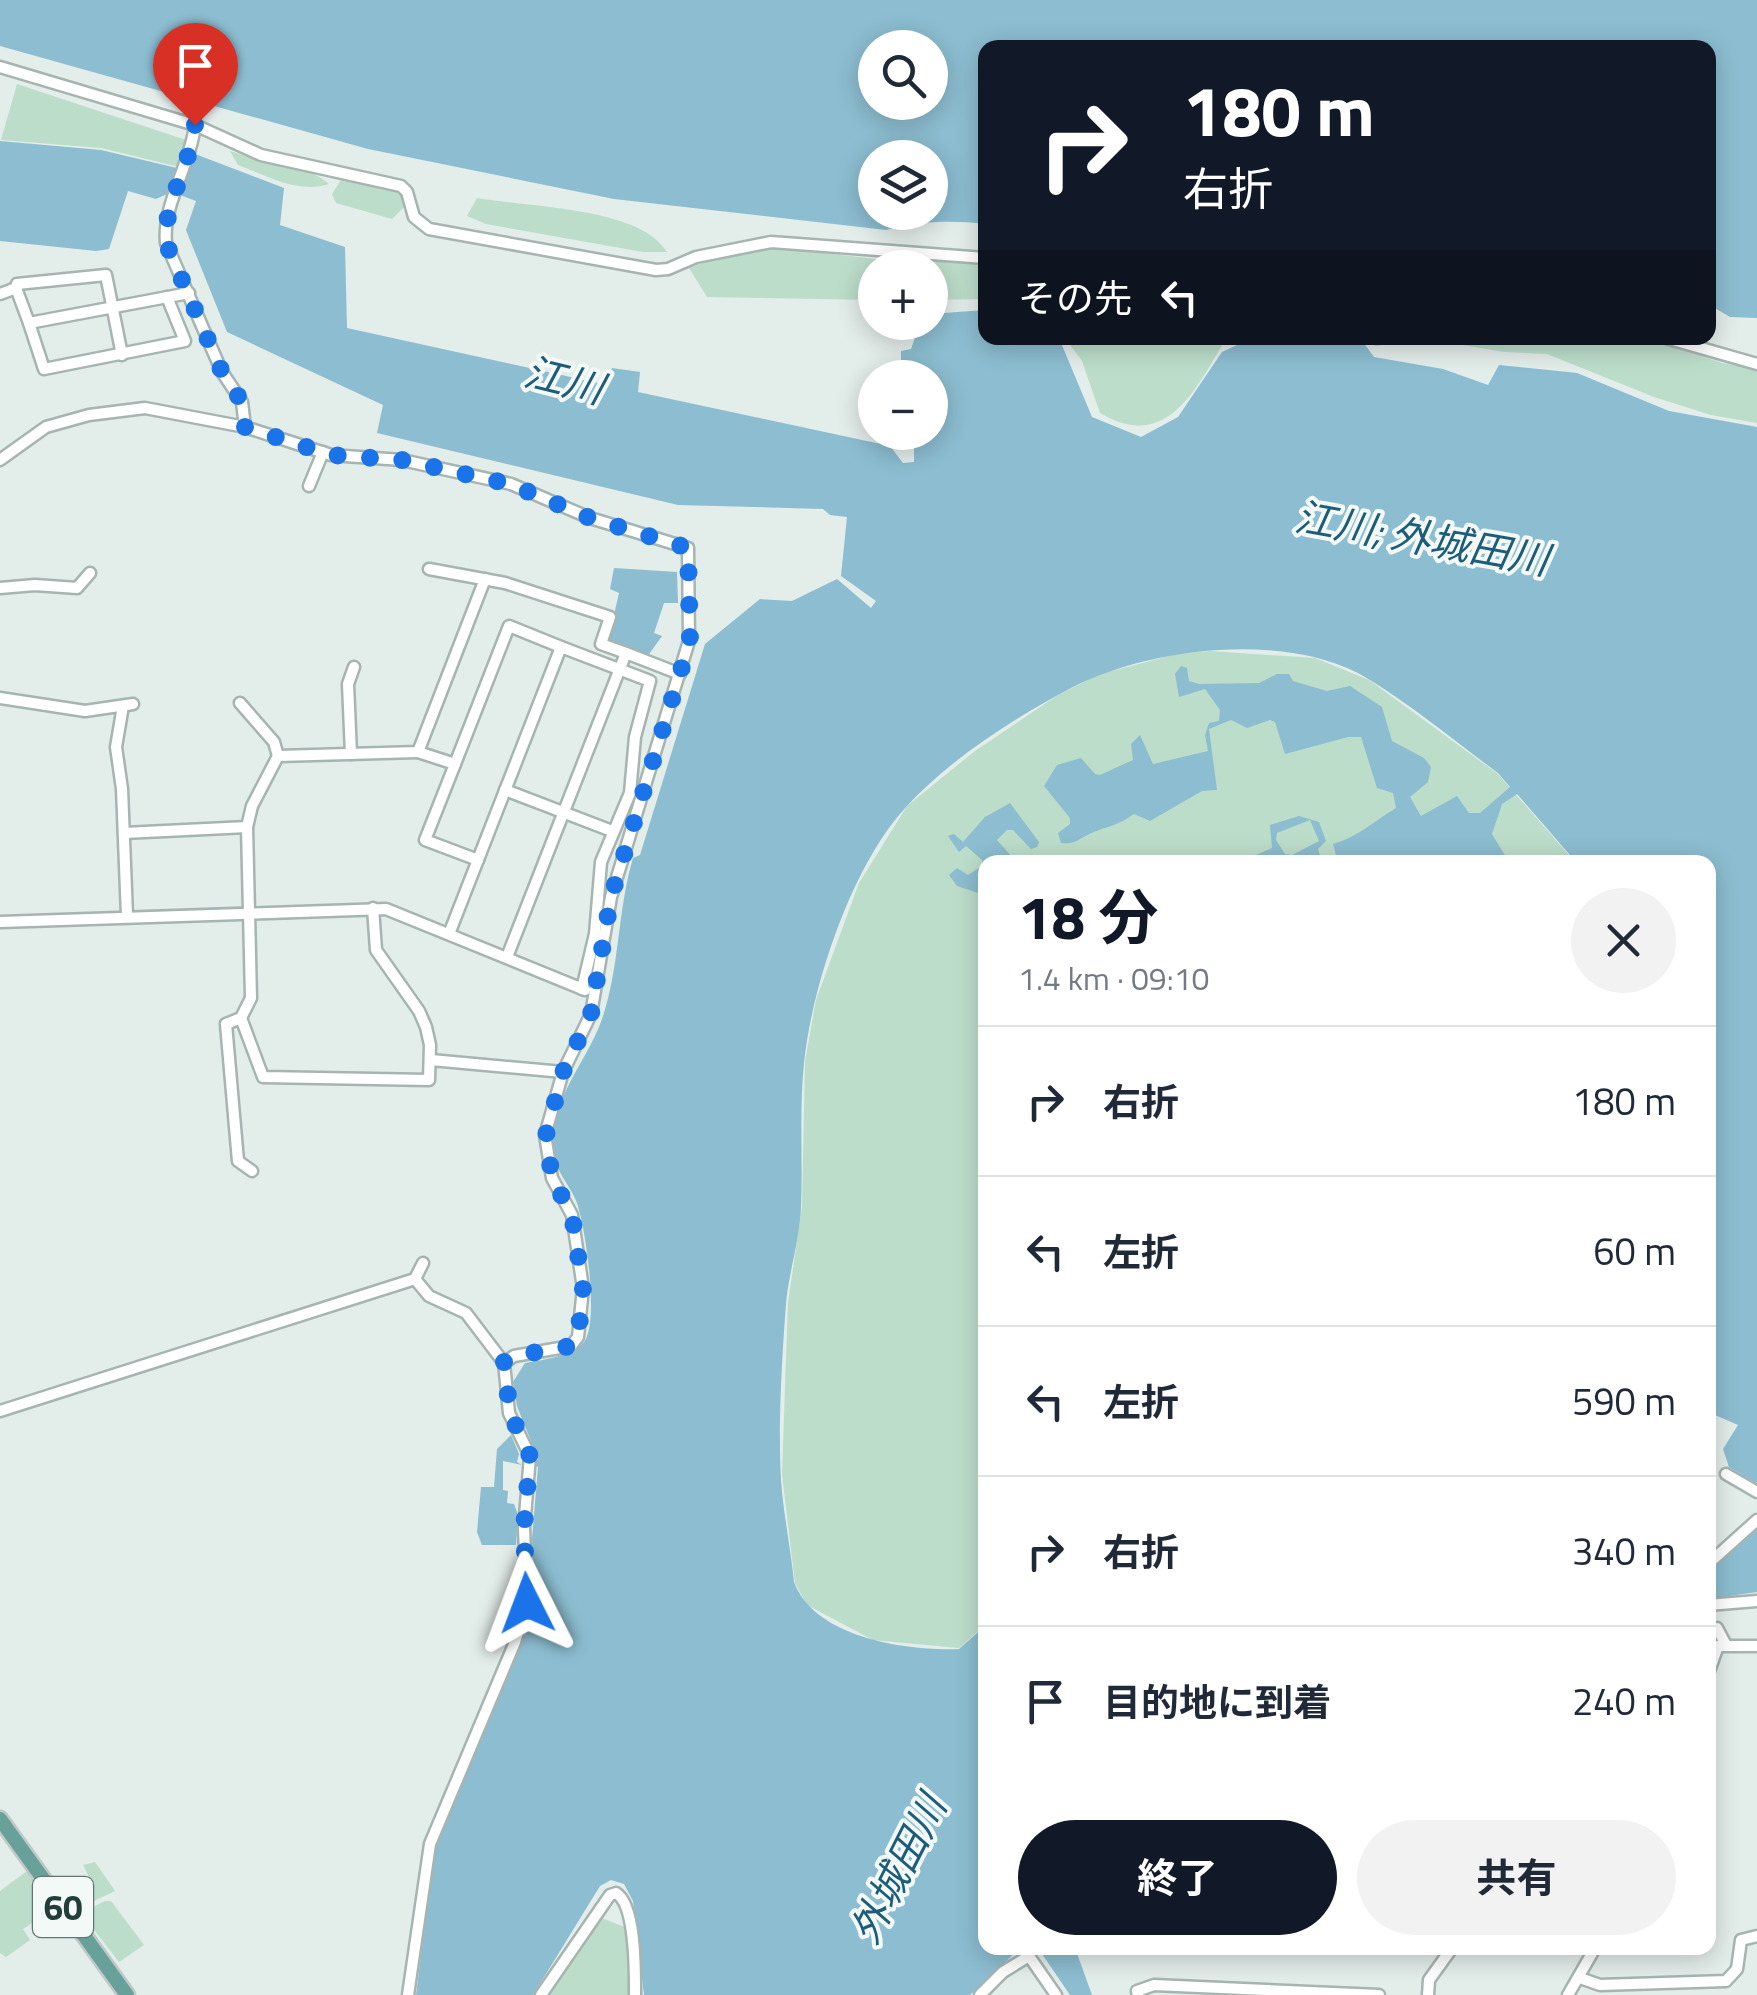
<!DOCTYPE html>
<html lang="ja">
<meta charset="utf-8">
<style>
:root{--surface:#fff;--page:#f2f2f3;--text:#1f2937;--muted:#747a83;--line:#e0e1e3;--accent:#111827}
body{margin:0;font-family:"Titillium Web","Noto Sans JP",sans-serif;background:var(--page);color:var(--text);height:100vh;display:flex;flex-direction:column;font-size:38px;white-space:nowrap}
*{box-sizing:border-box;margin:0}
p{font-size:32px;color:var(--muted)}
.icon{flex:none;width:55px;height:55px;fill:none;stroke:currentColor;stroke-width:2;stroke-linecap:round;stroke-linejoin:round}
.map{position:relative;flex:1;overflow:hidden}
.drawer{position:absolute;left:978px;top:855px;width:738px;height:1100px;display:flex;flex-direction:column;background:var(--surface);border-radius:20px;box-shadow:0 5px 25px #0003}
.drawer>*{flex:none}
.top-card{position:absolute;left:978px;top:40px;width:738px;height:305px;border-radius:20px;box-shadow:0 5px 25px #0003;background:#111827;color:#fff;overflow:hidden}
.tools{position:absolute;left:858px;top:30px;display:grid;gap:20px}
.tools a{display:grid;place-items:center;width:90px;height:90px;border-radius:50%;background:var(--surface);box-shadow:0 5px 25px #0003;font-size:50px}
.pin{position:absolute;display:grid;place-items:center;width:85px;height:85px;color:#fff;margin:-102px -42px;border-radius:50% 50% 50% 0;rotate:-45deg;box-shadow:0 0 10px #0007}
.pin .icon{rotate:45deg}
.me{position:absolute;width:110px;margin:-55px;rotate:357deg;stroke-linejoin:round;filter:drop-shadow(0 0 8px #0008)}
.turn{display:flex;align-items:center;gap:35px;height:210px;padding:0 40px;font-size:45px}
.turn .icon{width:130px;height:130px;stroke-width:2.5}
.turn b{display:block;font-size:70px;line-height:85px}
.then{display:flex;align-items:center;height:95px;padding:0 40px;background:#0003;gap:20px;font-size:38px}
.round{display:grid;place-items:center;flex:none;width:105px;height:105px;border-radius:52px;background:var(--page)}
.overview{display:flex;align-items:center;justify-content:space-between;height:170px;padding:0 40px}
h1{font-size:60px;font-weight:700;line-height:75px;color:var(--accent)}
.cta{display:flex;gap:20px;margin-top:auto;padding:20px 40px}
.cta a{flex:1;height:115px;border-radius:60px;background:var(--accent);color:#fff;font-size:40px;font-weight:700;line-height:115px;text-align:center}
.cta a+a{background:var(--page);color:var(--text)}
ul{padding:0;list-style:none}
li{display:flex;align-items:center;gap:30px;height:150px;padding:0 40px;border-top:2px solid var(--line)}
li div{flex:1}
li b{display:block;font-size:38px}
li em{font-style:normal}
.map>svg:first-child{display:block}
.green{fill:#bcddca}
.water{fill:#8cbdd0;fill-rule:evenodd}
.lines{fill:none;stroke-linecap:round;stroke-linejoin:round}
.minor-casing{stroke:#a6b5b2;stroke-width:15}
.major-casing{stroke:#c1c9c8;stroke-width:19}
.minor{stroke:#fff;stroke-width:10}
.major{stroke:#68a19a;stroke-width:14}
.route{stroke:#1a73e8;stroke-width:18;stroke-dasharray:0 32.4}
.labels{text-anchor:middle;dominant-baseline:central;stroke-width:8;stroke-linejoin:round;paint-order:stroke}
.shield{fill:#f3f9f7;stroke:#617673;stroke-width:2.5}
.shield-label{font-size:35px;font-weight:bold;fill:#233e3a}
.water-label{font-size:40px;font-style:italic;fill:#1e5d79;stroke:#f3f9f7}
</style>
<div class="map">
<svg width="1757" height="1995" viewBox="0 0 1757 1995">
<rect width="100%" height="100%" fill="#e3edea"/>
<g class="green">
<polygon points="17,84 186,140 179,167 101,148 1,140"/>
<path d="M230 151C263 163 304 162 329 184 298 194 267 176 238 165Z"/>
<polygon points="343,177 402,193 404,207 392,219 336,203 332,194"/>
<path d="M477 198C526 207 641 207 667 252H643L486 224 467 216Z"/>
<polygon points="771,247 894,261 985,263 985,299 930,300 930,268 875,268 875,300 707,297 689,268 727,254"/>
<path d="M1065 338H1226C1197 388 1167 453 1100 413L1082 361Z"/>
<polygon points="1364,338 1650,338 1722,363 1757,369 1757,423 1711,415 1654,397 1547,354 1504,352 1428,339 1375,346"/>
<polygon points="1210,651 1315,658 1369,680 1498,774 1575,862 985,862 985,1625 959,1648 873,1640 807,1605 795,1583 782,1474 788,1303 802,1207 805,1062 816,1000 859,883 907,806 975,751 1058,695 1100,674 1181,653"/>
<polygon points="95,1862 115,1891 79,1908 66,1891 73,1888 78,1894 94,1887 83,1865"/>
<polygon points="27,1871 55,1908 23,1929 30,1940 6,1957 0,1953 0,1891"/>
<polygon points="105,1901 111,1901 144,1945 119,1962 81,1913"/>
<polygon points="599,1917 627,1928 631,1995 547,1995"/>
</g>
<g class="water">
<path d="M0 0H1757V318L1730 317 1708 304V48H985V224C952 220 918 221 886 230L614 199 368 149 0 46ZM875 48H930V102H875ZM875 158H930V212H875Z"/>
<polygon points="0,141 101,150 181,169 174,191 156,199 128,191 109,249 96,251 0,241"/>
<path d="M195 154 284 188 280 225 345 247 347 328 607 385 612 368 640 372 638 392 890 446 903 463 914 462V447L902 446V433L930 432V378L901 377V351L911 349 920 323 930 322V314L985 310V338H1059L1092 417 1141 437 1178 417 1222 352 1252 338H1360L1374 357 1443 369 1488 385 1499 365 1577 373 1669 411 1757 427V1484L1729 1467 1723 1449 1738 1425 1708 1412V862H1576L1517 794 1502 804 1492 834 1509 862H1390L1384 857 1375 862H1354L1349 857 1337 859 1333 844C1358 837 1374 821 1396 808L1393 793 1377 788 1361 737H1348L1285 754 1275 722 1270 720 1247 728 1231 720 1209 729 1217 790 1202 791 1150 821 1134 814C1117 826 1111 825 1094 832 1080 837 1077 845 1061 843L1058 833 1070 824V818L1044 786 1057 765 1081 758 1095 774 1100 775 1133 760 1131 744 1140 735 1153 764 1208 751 1205 735 1209 723 1219 721 1220 710 1205 689 1179 697 1175 674 1181 666 1187 668 1189 681 1199 684 1259 683 1277 674H1289L1293 681 1327 691 1350 686 1382 707 1392 741 1424 758 1431 767 1428 782 1410 797 1421 816 1457 796 1469 813H1480L1510 787 1498 773C1456 742 1414 707 1370 680 1291 630 1150 647 1071 688 1014 718 950 759 906 807 852 865 812 985 804 1063 799 1111 803 1159 801 1207 800 1239 789 1271 786 1303 782 1358 777 1439 782 1492 785 1522 791 1552 794 1582 815 1638 906 1651 959 1649L985 1626V1948H1020L970 1995H644L633 1901 624 1884 611 1880 600 1886 533 1995H416L435 1848 527 1629 535 1598 532 1539 538 1467 534 1465 538 1459 517 1406 513 1382 525 1363C541 1360 577 1356 586 1339 598 1313 586 1231 577 1203 570 1184 554 1171 553 1148 550 1100 585 1064 601 1022 620 969 617 912 633 858L640 855 705 644 760 599 792 601 837 579 871 608 876 601 841 576 847 517 830 515 823 509 678 505 377 433 383 405 227 332 186 230 196 201 180 195Z"/>
<polygon points="614,568 677,572 678,603 664,603 654,633 662,636 647,657 608,641 619,593 610,589"/>
<polygon points="1010,803 1039,842 1037,847 1031,849 1013,830 1007,830 997,840 1013,858 1012,862 985,862 985,887 981,894 957,886 949,875 957,868 968,875 982,866 982,860 966,846 959,852 948,836 954,834 963,842 985,817"/>
<path d="M1299 816 1319 822 1326 841 1318 849 1322 862H1240L1272 848 1270 825ZM1310 820 1319 841 1292 855 1285 854 1276 840 1277 833Z"/>
<polygon points="511,1435 519,1454 517,1462 522,1465 503,1461 503,1490 508,1491 507,1503 514,1504 518,1515 516,1545 482,1545 477,1532 481,1487 494,1487 497,1449"/>
<polygon points="1757,1525 1757,1592 1709,1599 1708,1571"/>
<polygon points="1038,1948 1075,1948 1092,1995 1070,1995"/>
</g>
<g class="lines">
<defs>
<g id="minor">
<polyline points="0,67 195,125 261,155 401,186 407,192 414,217 429,229 656,270 668,269 696,257 771,242 985,258"/>
<path d="M195 125C191 163 162 205 166 243L222 372 242 402 245 427"/>
<polyline points="16,288 17,284 106,275 122,355"/>
<polyline points="0,294 16,288 29,323 189,293"/>
<polyline points="29,323 44,369 185,341 167,297"/>
<polyline points="1666,338 1757,364"/>
<polyline points="0,460 46,427 89,415 145,408 245,427 331,455 402,460 511,484 590,518 688,548 689,641 611,897 591,1014 563,1072 545,1135 552,1178 572,1215 583,1288 578,1337 571,1346 514,1356 504,1363"/>
<polyline points="309,486 323,452"/>
<polyline points="429,569 505,583 610,617 601,644 626,653"/>
<polyline points="0,588 35,585 77,588 90,573"/>
<polyline points="0,698 85,711 133,704"/>
<polyline points="240,703 274,742 278,756"/>
<polyline points="123,706 116,747 122,789 127,916"/>
<polyline points="418,752 455,764 425,840 478,860"/>
<polyline points="351,754 348,684 354,667"/>
<polyline points="278,756 418,752 485,579"/>
<polyline points="455,764 509,626 561,647"/>
<polyline points="505,790 612,831"/>
<polyline points="124,833 247,827"/>
<polyline points="0,922 386,909 585,990"/>
<polyline points="449,934 561,647 650,681 635,737 630,793 601,862 595,934 582,989"/>
<polyline points="507,957 626,653 680,674"/>
<polyline points="241,1018 263,1077 429,1080 430,1045 426,1027 419,1011 376,950 373,908"/>
<polyline points="431,1060 563,1072"/>
<polyline points="252,1171 238,1161 226,1024 241,1018 251,998 247,827 252,806 278,756"/>
<polyline points="0,1411 415,1279 423,1263"/>
<polyline points="1726,1474 1757,1492"/>
<polyline points="1708,1564 1757,1520"/>
<polyline points="1708,1605 1757,1601"/>
<polyline points="1708,1631 1717,1628 1726,1645"/>
<polyline points="1708,1674 1718,1646 1757,1646"/>
<polyline points="1580,1978 1600,1985 1726,1981 1737,1969 1741,1940 1757,1936"/>
<polyline points="408,1995 430,1844 515,1642 527,1603 524,1528 530,1456 509,1413 504,1363 466,1313 429,1296 415,1279"/>
<path d="M541 1995 610 1895 616 1893C636 1905 635 1971 635 1995"/>
<polyline points="980,1995 1003,1972 1029,1956 1056,1995"/>
<polyline points="1138,1995 1137,1991 1154,1985 1379,1995"/>
<polyline points="1428,1995 1429,1980 1452,1948"/>
<polyline points="1568,1995 1595,1948"/>
</g>
<polyline id="major" points="0,1819 127,1995"/>
</defs>
<use href="#minor" class="minor-casing"/>
<use href="#major" class="major-casing"/>
<use href="#minor" class="minor"/>
<use href="#major" class="major"/>
</g>
<g class="lines">
<path class="route" d="M195 125C191 164 163 204 166 243L222 372 242 402 245 427 331 455 402 460 510 484 590 518 688 548 690 641 611 897 591 1014 563 1072 546 1135 552 1178 572 1215 583 1288 578 1338 571 1346 514 1356 504 1362 510 1413 530 1456 524 1528 527 1603"/>
</g>
<g class="labels">
<rect class="shield" x="33" y="1877" width="60" height="60" rx="8"/>
<g class="shield-label">
<text x="63" y="1907">60</text>
</g>
<g class="water-label">
<text transform="translate(564 380) rotate(14)">江川</text>
<text transform="translate(1422 538) rotate(10)">江川; 外城田川</text>
<text transform="translate(898 1869) rotate(-63)">外城田川</text>
</g>
</g>
</svg>
<div class="tools">
<a><svg class="icon" aria-label="search" viewBox="0 0 24 24"><circle cx="10" cy="10" r="6"/><path d="M15 15l6 6"/></svg></a>
<a><svg class="icon" aria-label="layers" viewBox="0 0 24 24"><path d="M12 4l9 5-9 5-9-5zM3 14l9 5 9-5"/></svg></a>
<a>+</a>
<a>−</a>
</div>
<div class="pin" style="left:195px;top:125px;background:#d93025"><svg class="icon" aria-label="arrive" viewBox="0 0 24 24"><path d="M6 21V4h12l-3 4 3 4H6"/></svg></div>
<svg class="me" style="left:527px;top:1603px" viewBox="-20 -20 40 40"><path d="M0-17L14 15 0 8-14 15z" fill="#1a73e8" stroke="#fff" stroke-width="4"/></svg>
<div class="top-card">
<div class="turn"><svg class="icon" aria-label="right" viewBox="0 0 24 24"><path d="M7 20v-9h11M14 6l5 5-5 5"/></svg><div><b>180 m</b>右折</div></div>
<div class="then">その先<svg class="icon" aria-label="left" viewBox="0 0 24 24"><path d="M17 20v-9H6M10 6l-5 5 5 5"/></svg></div>
</div>
<section class="drawer">
<div class="overview"><div><h1>18 分</h1><p>1.4 km · 09:10</p></div><a class="round"><svg class="icon" aria-label="close" viewBox="0 0 24 24"><path d="M6 6l12 12M18 6L6 18"/></svg></a></div>
<ul>
<li><svg class="icon" aria-label="right" viewBox="0 0 24 24"><path d="M7 20v-9h11M14 6l5 5-5 5"/></svg><div><b>右折</b></div><em>180 m</em></li>
<li><svg class="icon" aria-label="left" viewBox="0 0 24 24"><path d="M17 20v-9H6M10 6l-5 5 5 5"/></svg><div><b>左折</b></div><em>60 m</em></li>
<li><svg class="icon" aria-label="left" viewBox="0 0 24 24"><path d="M17 20v-9H6M10 6l-5 5 5 5"/></svg><div><b>左折</b></div><em>590 m</em></li>
<li><svg class="icon" aria-label="right" viewBox="0 0 24 24"><path d="M7 20v-9h11M14 6l5 5-5 5"/></svg><div><b>右折</b></div><em>340 m</em></li>
<li><svg class="icon" aria-label="arrive" viewBox="0 0 24 24"><path d="M6 21V4h12l-3 4 3 4H6"/></svg><div><b>目的地に到着</b></div><em>240 m</em></li>
</ul>
<div class="cta"><a>終了</a><a>共有</a></div>
</section>
</div>
